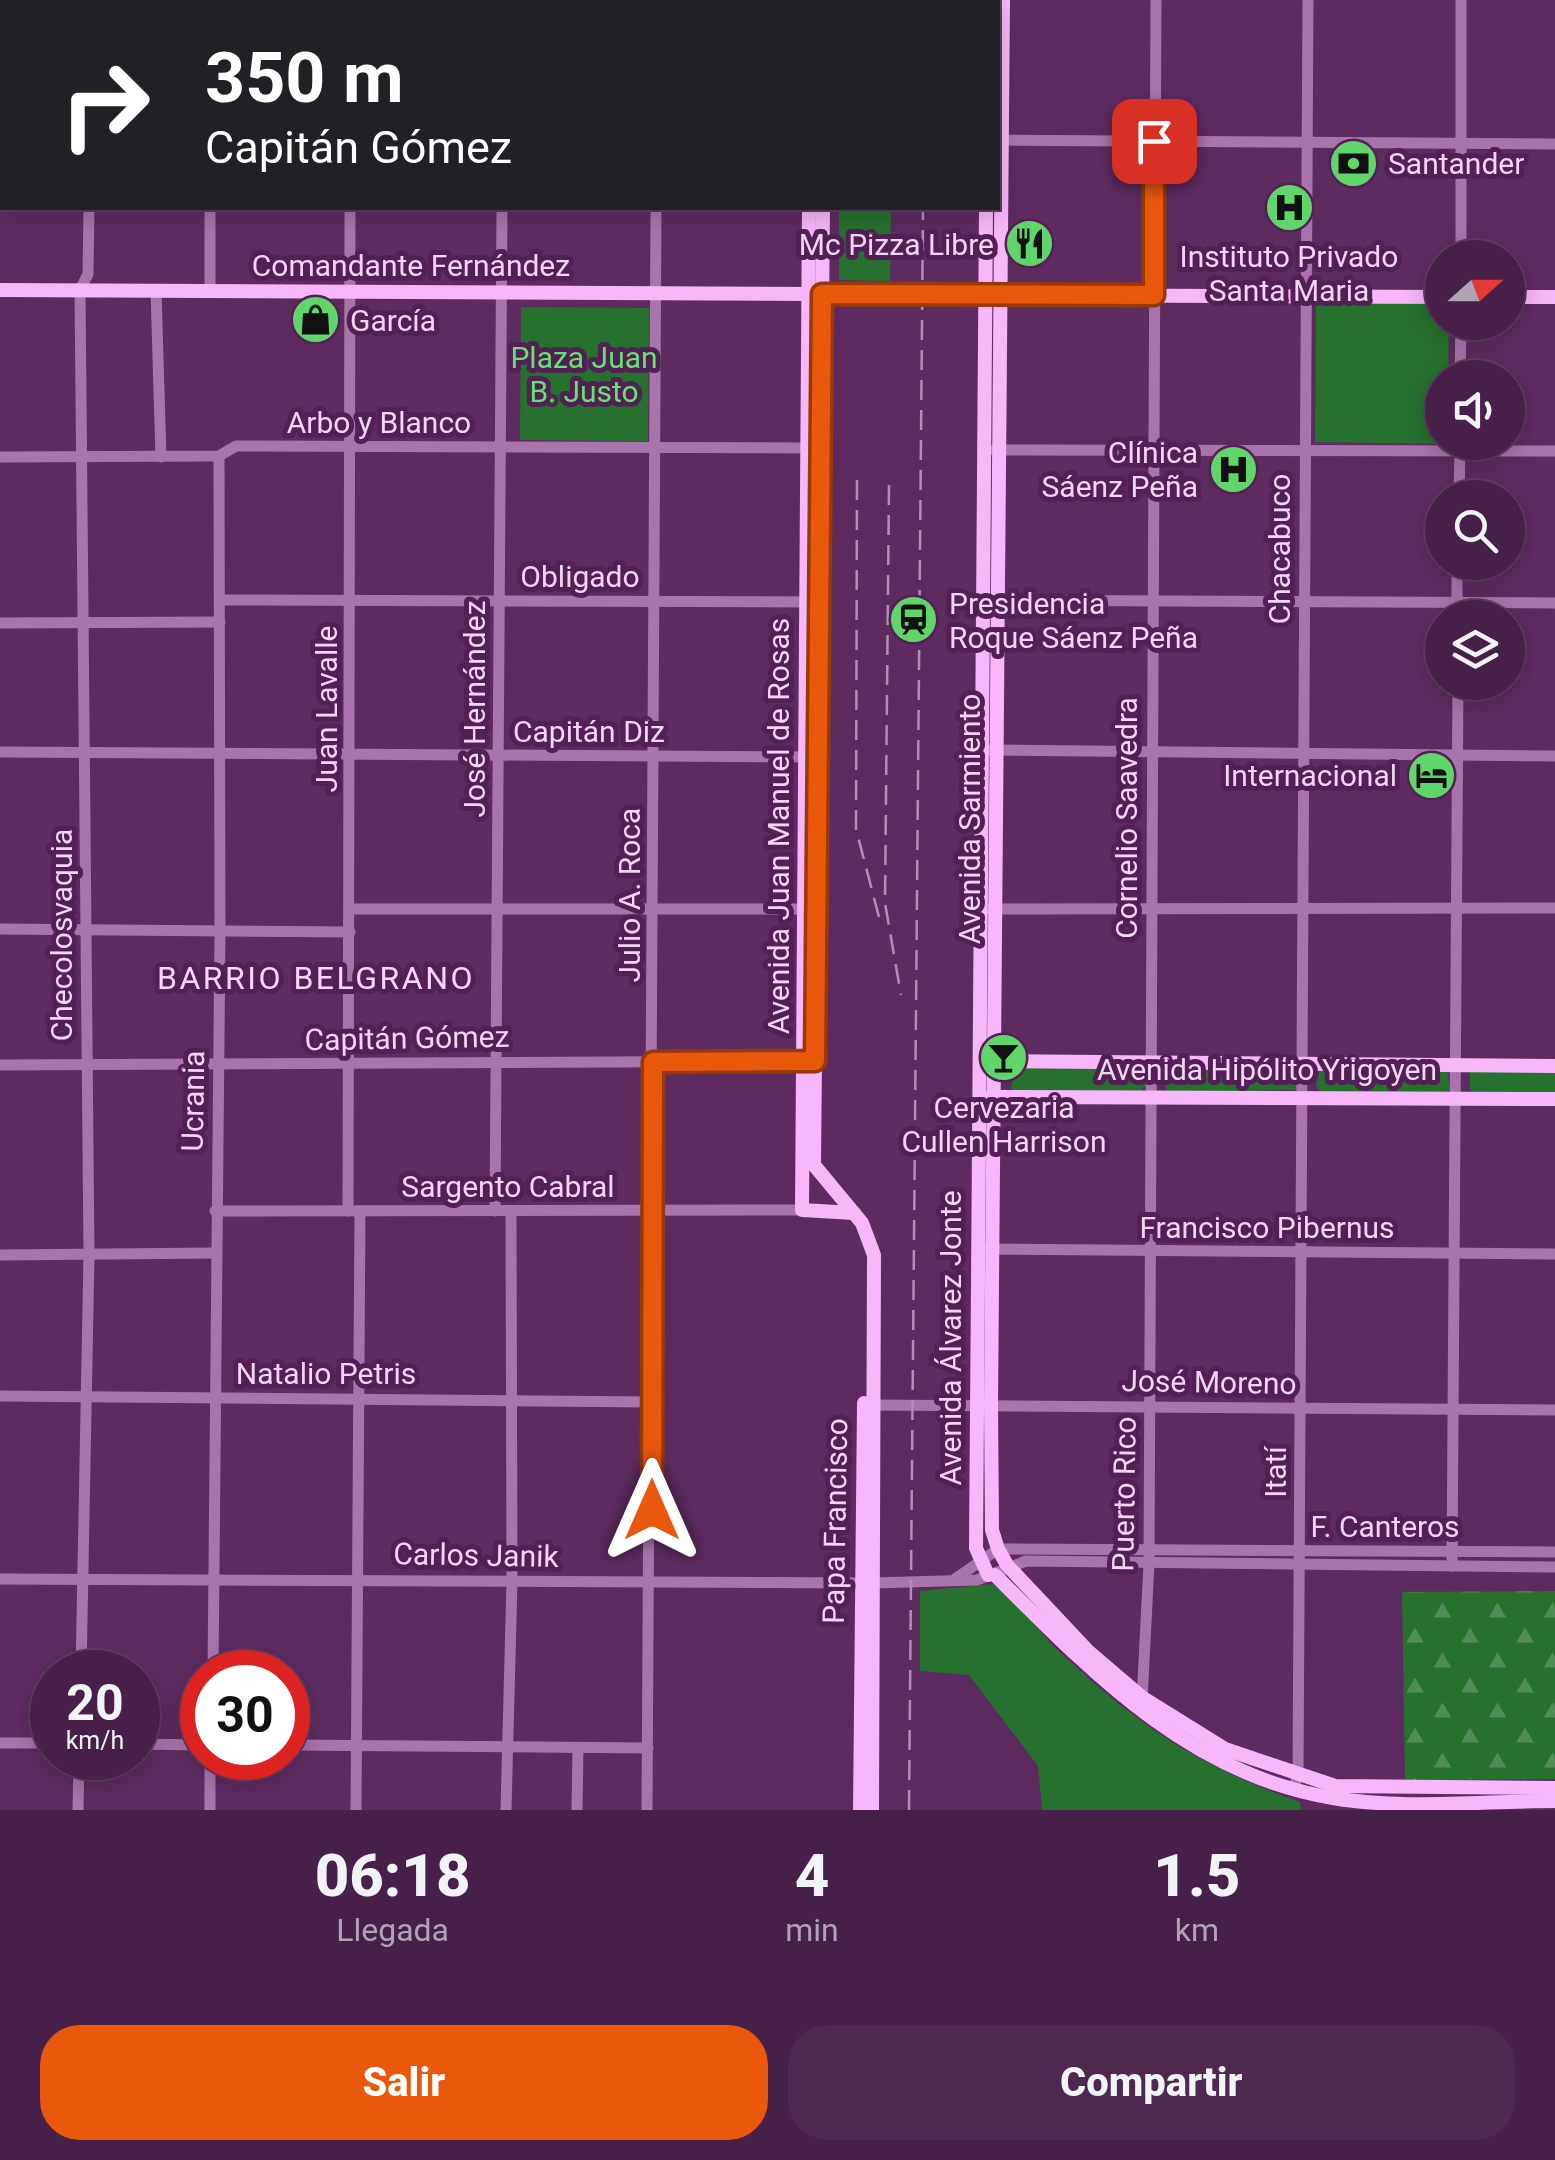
<!DOCTYPE html>
<html lang="es">
<meta charset="utf-8">
<style>
:root{--surface:#462048;--page:#4d284f;--text:#f1f3f6;--muted:#b0a3b4;--line:#5e3e60;--accent:#ea580c}
body{margin:0;font-family:Roboto,sans-serif;background:var(--page);color:var(--text);height:100vh;display:flex;flex-direction:column;font-size:38px;white-space:nowrap}
*{box-sizing:border-box;margin:0}
p{font-size:32px;color:var(--muted)}
.icon{flex:none;width:55px;height:55px;fill:none;stroke:currentColor;stroke-width:2;stroke-linecap:round;stroke-linejoin:round}
.map{position:relative;height:1810px;overflow:hidden}
.panel{display:flex;flex-direction:column;background:var(--surface);flex:1}
.panel>*{flex:none}
.top-card{position:absolute;left:0px;top:0px;width:1000px;height:210px;box-shadow:0 5px 25px #0003,0 0 0 2px var(--line);background:#202124;color:#fff;overflow:hidden}
.needle{width:65px;rotate:69deg}
.fabs{position:absolute;left:1425px;top:240px;display:grid;gap:20px}
.fabs a{display:grid;place-items:center;width:100px;height:100px;border-radius:50%;background:var(--surface);box-shadow:0 5px 25px #0003,0 0 0 2px var(--line);font-size:50px}
.speed{position:absolute;left:30px;top:1650px;display:flex;gap:20px;font-size:50px;font-weight:700;text-align:center}
.speed>*{display:grid;place-content:center;width:130px;height:130px;border-radius:50%;background:var(--surface);box-shadow:0 5px 25px #0003,0 0 0 2px var(--line);line-height:1}
.speed small{font-size:25px;font-weight:400}
.speed .limit{border:15px solid #d22;background:#fff;color:#111}
.pin{position:absolute;display:grid;place-items:center;width:85px;height:85px;color:#fff;margin:-42px;border-radius:20px;box-shadow:0 5px 15px #0006}
.me{position:absolute;width:110px;margin:-55px;rotate:0deg;stroke-linejoin:round;filter:drop-shadow(0 0 8px #0008)}
.turn{display:flex;align-items:center;gap:35px;height:210px;padding:0 40px;font-size:45px}
.turn .icon{width:130px;height:130px;stroke-width:2.5}
.turn b{display:block;font-size:70px;line-height:85px}
.eta{display:flex;justify-content:space-evenly;align-items:center;height:170px;text-align:center}
.eta b{font-size:60px;font-weight:800;line-height:70px}
.cta{display:flex;gap:20px;margin-top:auto;padding:20px 40px}
.cta a{flex:1;height:115px;border-radius:40px;background:var(--accent);color:#fff;font-size:40px;font-weight:800;line-height:115px;text-align:center}
.cta a+a{background:var(--page);color:var(--text)}
.map>svg:first-child{display:block}
.forest{fill:url(#forest-firs)}
.green{fill:#26712e}
.lines{fill:none;stroke-linecap:round;stroke-linejoin:round}
.minor{stroke:#a974ab;stroke-width:11}
.major{stroke:#f7b7fa;stroke-width:14}
.rail{stroke:#b38db5;stroke-width:2.5;stroke-dasharray:20 10;stroke-linecap:butt}
.route-casing{stroke:#983908;stroke-width:25}
.route{stroke:#ea580c;stroke-width:18}
.labels{text-anchor:middle;dominant-baseline:central;stroke-width:10;stroke-linejoin:round;paint-order:stroke}
.poi-label{font-size:30px;fill:#f2d4f3;stroke:#522055;text-anchor:start}
.street-label{font-size:30px;fill:#f2d4f3;stroke:#522055}
.park-label{font-size:30px;fill:#64e36f;stroke:#522055}
.neighbourhood-label{font-size:32px;letter-spacing:2.5px;fill:#fad6fb;stroke:#522055}
</style>
<div class="map">
<svg width="1555" height="1810" viewBox="0 0 1555 1810">
<defs>
<pattern id="forest-firs" width="22" height="20" patternUnits="userSpaceOnUse" patternTransform="scale(2.5)"><rect width="22" height="20" fill="#26712e"/><path d="M5 1l3.5 6h-7zM16 11l3.5 6h-7z" fill="#518b57"/></pattern>
</defs>
<rect width="100%" height="100%" fill="#5d2b60"/>
<polygon class="forest" points="1555,1591 1555,1779 1405,1780 1402,1592"/>
<g class="green">
<polygon points="839,208 891,208 890,281 839,280"/>
<polygon points="1316,302 1442,304 1442,322 1449,323 1448,377 1442,378 1442,442 1448,444 1315,442"/>
<polygon points="521,307 649,308 648,441 520,440"/>
<polygon points="1013,1068 1140,1068 1146,1086 1139,1092 1011,1091"/>
<polygon points="1169,1068 1293,1068 1298,1072 1297,1090 1167,1092 1163,1074"/>
<polygon points="1320,1070 1447,1070 1450,1088 1447,1093 1321,1093 1316,1085"/>
<polygon points="1555,1070 1555,1093 1475,1093 1470,1089 1470,1072"/>
<path d="M993 1584C1022 1602 1039 1634 1064 1656 1141 1728 1201 1767 1300 1802L1301 1810H1042L1038 1766 969 1675 920 1671V1591Z"/>
</g>
<g class="lines">
<g class="minor">
<polyline points="349,0 349,2"/>
<polyline points="1461,0 1461,258"/>
<polyline points="90,2 90,0"/>
<polyline points="211,2 211,0"/>
<polyline points="504,2 504,0"/>
<polyline points="657,2 657,0"/>
<polyline points="998,140 1555,144"/>
<polyline points="156,291 161,457"/>
<polyline points="210,291 210,208"/>
<polyline points="1460,378 1461,322"/>
<polyline points="994,450 1555,451"/>
<polyline points="0,457 219,456 236,446 812,448"/>
<polyline points="1459,498 1460,447"/>
<polyline points="220,600 810,602"/>
<polyline points="992,600 1555,603"/>
<polyline points="1457,618 1457,562"/>
<polyline points="0,623 220,622"/>
<polyline points="989,750 1555,756"/>
<polyline points="0,752 814,757"/>
<polyline points="351,909 812,909"/>
<polyline points="990,909 1555,908"/>
<polyline points="0,929 350,932"/>
<polyline points="0,1065 810,1061"/>
<polyline points="215,1211 802,1210"/>
<polyline points="348,1211 350,208"/>
<polyline points="495,1211 502,208"/>
<polyline points="988,1249 1555,1254"/>
<polyline points="0,1255 214,1253"/>
<polyline points="0,1396 652,1402"/>
<polyline points="868,1405 1555,1410"/>
<polyline points="1452,1566 1458,682"/>
<polyline points="0,1579 873,1583 977,1580 1026,1561 1555,1567"/>
<polyline points="955,1579 998,1549 1555,1552"/>
<polyline points="81,1672 89,1255 80,290 88,274 89,208"/>
<polyline points="213,1672 220,932 219,456"/>
<polyline points="1142,1700 1149,1564 1156,0"/>
<polyline points="0,1743 52,1743"/>
<polyline points="138,1744 202,1745"/>
<polyline points="288,1745 648,1748"/>
<polyline points="210,1758 210,1810"/>
<polyline points="1294,1787 1298,1776 1308,0"/>
<polyline points="78,1810 79,1758"/>
<polyline points="356,1810 360,1211"/>
<polyline points="506,1810 512,1581 511,1213"/>
<polyline points="577,1810 578,1748"/>
<polyline points="647,1810 656,208"/>
</g>
<g class="major">
<polyline points="1003,0 991,1404 992,1530 998,1549 1007,1565 1088,1651 1143,1698 1225,1749 1335,1786 1555,1788"/>
<polyline points="810,2 810,0"/>
<polyline points="825,2 826,0"/>
<polyline points="987,2 987,0"/>
<polyline points="809,208 802,1210 854,1213"/>
<polyline points="823,208 814,1165 862,1223 874,1255 872,1810"/>
<polyline points="986,208 976,1548 988,1575"/>
<polyline points="0,290 1442,297"/>
<polyline points="1508,297 1555,297"/>
<polyline points="991,1061 1555,1066"/>
<polyline points="990,1097 1555,1099"/>
<path d="M995 1575C1092 1672 1190 1775 1333 1798 1404 1810 1483 1801 1555 1801"/>
<polyline points="860,1810 864,1403"/>
</g>
<g class="rail">
<polyline points="924,2 924,0"/>
<polyline points="857,480 856,829 880,921"/>
<polyline points="889,485 885,903 901,995"/>
<polyline points="909,1810 923,208"/>
</g>
</g>
<g class="lines">
<defs>
<polyline id="route" points="652,1510 653,1062 815,1061 822,294 1154,295 1154,141"/>
</defs>
<use href="#route" class="route-casing"/>
<use href="#route" class="route"/>
</g>
<defs>
<symbol id="bank-disc" viewBox="-11 -11 22 22"><circle r="9.5" fill="#60d56a" stroke="#522055"/><path d="M-6-4H6V4H-6ZM0-2.3a2.3 2.3 0 1 0 0 4.6a2.3 2.3 0 1 0 0-4.6Z" fill="#111"/></symbol>
<symbol id="hospital-disc" viewBox="-11 -11 22 22"><circle r="9.5" fill="#60d56a" stroke="#522055"/><path d="M-5-5h3v3.5h4V-5h3V5h-3V1.5h-4V5h-3Z" fill="#111"/></symbol>
<symbol id="restaurant-disc" viewBox="-11 -11 22 22"><circle r="9.5" fill="#60d56a" stroke="#522055"/><path d="M-5-6h1v4h1v-4h1v4h1v-4h1v5L-1.5 .5V6h-2V.5L-5-1ZM5-6V6H3V1.5H1.5Q1.5-4 5-6Z" fill="#111"/></symbol>
<symbol id="shop-disc" viewBox="-11 -11 22 22"><circle r="9.5" fill="#60d56a" stroke="#522055"/><path d="M-5-2.5h2.3a2.7 3.5 0 0 1 5.4 0H5L5.5 6h-11ZM-1.5-2.5h3a1.5 2.3 0 0 0-3 0Z" fill="#111"/></symbol>
<symbol id="station-disc" viewBox="-11 -11 22 22"><circle r="9.5" fill="#60d56a" stroke="#522055"/><path d="M-3-6H3Q5-6 5-4V2Q5 4 3 4L4.5 6H3L1.5 4h-3L-3 6H-4.5L-3 4Q-5 4-5 2V-4Q-5-6-3-6ZM-3.5-4v3h7v-3ZM-3.5 1v1.5H-2V1ZM2 1v1.5H3.5V1Z" fill="#111"/></symbol>
<symbol id="hotel-disc" viewBox="-11 -11 22 22"><circle r="9.5" fill="#60d56a" stroke="#522055"/><path d="M-6-4.5h1.5V1H6V5H4.5V3h-9V5H-6ZM-4 0a1.8 1.8 0 1 1 3.6 0ZM.5 0V-2.5h3Q6-2.5 6 0Z" fill="#111"/></symbol>
<symbol id="bar-disc" viewBox="-11 -11 22 22"><circle r="9.5" fill="#60d56a" stroke="#522055"/><path d="M-6-5H6L.8 .8V4.5H3.5V6h-7V4.5H-.8V.8Z" fill="#111"/></symbol>
</defs>
<g fill-rule="evenodd">
<use href="#bank-disc" x="1326" y="136" width="55" height="55"/>
<use href="#hospital-disc" x="1262" y="180" width="55" height="55"/>
<use href="#restaurant-disc" x="1002" y="216" width="55" height="55"/>
<use href="#shop-disc" x="288" y="292" width="55" height="55"/>
<use href="#hospital-disc" x="1206" y="442" width="55" height="55"/>
<use href="#station-disc" x="886" y="592" width="55" height="55"/>
<use href="#hotel-disc" x="1404" y="748" width="55" height="55"/>
<use href="#bar-disc" x="976" y="1030" width="55" height="55"/>
</g>
<g class="labels">
<g class="poi-label">
<text x="1388" y="163">Santander</text>
<text x="994" y="244" text-anchor="end">Mc Pizza Libre</text>
<text x="1289" y="256" text-anchor="middle">Instituto Privado<tspan x="1289" dy="34">Santa Maria</tspan></text>
<text x="350" y="320">García</text>
<text x="1198" y="452" text-anchor="end">Clínica<tspan x="1198" dy="34">Sáenz Peña</tspan></text>
<text x="949" y="603">Presidencia<tspan x="949" dy="34">Roque Sáenz Peña</tspan></text>
<text x="1397" y="775" text-anchor="end">Internacional</text>
<text x="1004" y="1107" text-anchor="middle">Cervezaria<tspan x="1004" dy="34">Cullen Harrison</tspan></text>
</g>
<g class="street-label">
<text x="411" y="265">Comandante Fernández</text>
<text x="379" y="422">Arbo y Blanco</text>
<text transform="translate(1279 549) rotate(-90)">Chacabuco</text>
<text x="580" y="576">Obligado</text>
<text transform="translate(326 709) rotate(-90)">Juan Lavalle</text>
<text transform="translate(474 709) rotate(-90)">José Hernández</text>
<text x="589" y="731">Capitán Diz</text>
<text transform="translate(1126 818) rotate(-90)">Cornelio Saavedra</text>
<text transform="translate(969 819) rotate(-90)">Avenida Sarmiento</text>
<text transform="translate(778 826) rotate(-90)">Avenida Juan Manuel de Rosas</text>
<text transform="translate(629 895) rotate(-90)">Julio A. Roca</text>
<text transform="translate(61 935) rotate(-90)">Checolosvaquia</text>
<text transform="translate(407 1038) rotate(-1)">Capitán Gómez</text>
<text x="1267" y="1069">Avenida Hipólito Yrigoyen</text>
<text transform="translate(193 1101) rotate(-89)">Ucrania</text>
<text x="508" y="1186">Sargento Cabral</text>
<text x="1267" y="1227">Francisco Pibernus</text>
<text transform="translate(950 1338) rotate(-90)">Avenida Álvarez Jonte</text>
<text x="326" y="1373">Natalio Petris</text>
<text transform="translate(1209 1382) rotate(1)">José Moreno</text>
<text transform="translate(1275 1472) rotate(-90)">Itatí</text>
<text transform="translate(1124 1494) rotate(-89)">Puerto Rico</text>
<text transform="translate(835 1521) rotate(-89)">Papa Francisco</text>
<text x="1385" y="1526">F. Canteros</text>
<text transform="translate(476 1555) rotate(1)">Carlos Janik</text>
</g>
<g class="park-label">
<text x="584" y="357">Plaza Juan<tspan x="584" dy="34">B. Justo</tspan></text>
</g>
<g class="neighbourhood-label">
<text x="316" y="978">BARRIO BELGRANO</text>
</g>
</g>
</svg>
<div class="fabs">
<a><svg class="needle" viewBox="-14 -14 28 28"><path d="M0-13l5 13h-10z" fill="#e53935"/><path d="M0 13l5-13h-10z" fill="#b0a3b4"/></svg></a>
<a><svg class="icon" aria-label="sound" viewBox="0 0 24 24"><path d="M4 9h4l5-4v14l-5-4H4zM17 9q2 3 0 6"/></svg></a>
<a><svg class="icon" aria-label="search" viewBox="0 0 24 24"><circle cx="10" cy="10" r="6"/><path d="M15 15l6 6"/></svg></a>
<a><svg class="icon" aria-label="layers" viewBox="0 0 24 24"><path d="M12 4l9 5-9 5-9-5zM3 14l9 5 9-5"/></svg></a>
</div>
<div class="speed"><div>20<small>km/h</small></div><div class="limit">30</div></div>
<div class="pin" style="left:1154px;top:141px;background:#d93025"><svg class="icon" aria-label="arrive" viewBox="0 0 24 24"><path d="M6 21V4h12l-3 4 3 4H6"/></svg></div>
<svg class="me" style="left:652px;top:1510px" viewBox="-20 -20 40 40"><path d="M0-17L14 15 0 8-14 15z" fill="#ea580c" stroke="#fff" stroke-width="4"/></svg>
<div class="top-card">
<div class="turn"><svg class="icon" aria-label="right" viewBox="0 0 24 24"><path d="M7 20v-9h11M14 6l5 5-5 5"/></svg><div><b>350 m</b>Capitán Gómez</div></div>
</div>
</div>
<section class="panel">
<div class="eta">
<div><b>06:18</b><p>Llegada</p></div>
<div><b>4</b><p>min</p></div>
<div><b>1.5</b><p>km</p></div>
</div>
<div class="cta"><a>Salir</a><a>Compartir</a></div>
</section>
